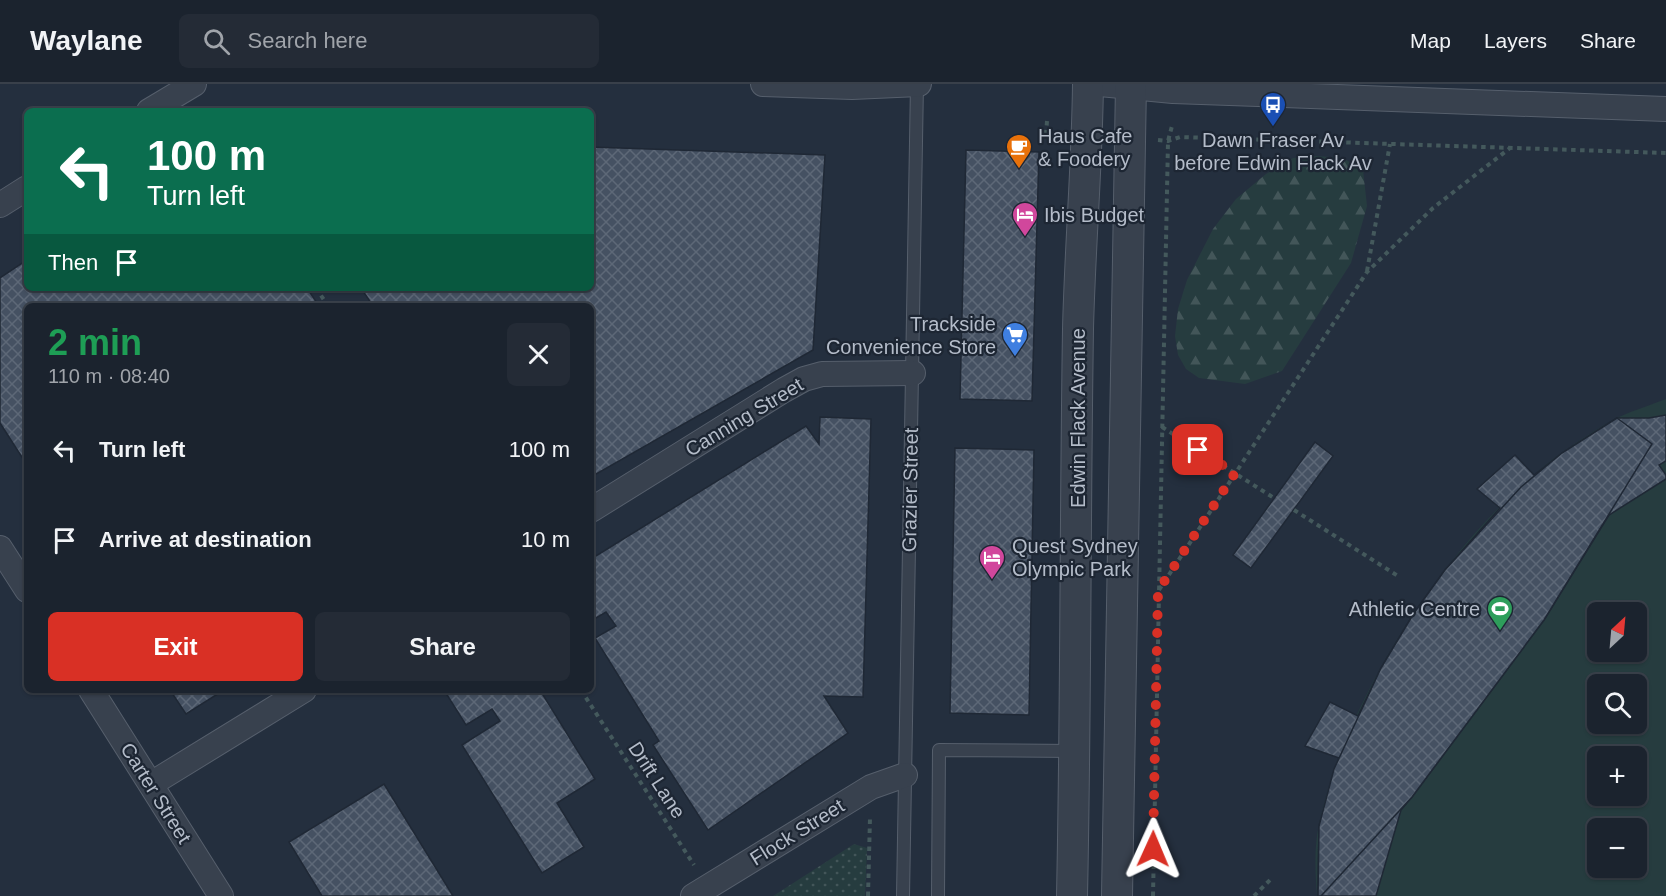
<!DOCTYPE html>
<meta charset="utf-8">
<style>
:root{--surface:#1b232e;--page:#242b36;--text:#f1f3f6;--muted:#a0a4aa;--line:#39404a;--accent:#d93025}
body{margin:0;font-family:Helvetica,sans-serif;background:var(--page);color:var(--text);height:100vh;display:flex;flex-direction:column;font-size:22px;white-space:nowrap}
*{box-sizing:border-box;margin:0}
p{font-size:20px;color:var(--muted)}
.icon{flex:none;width:33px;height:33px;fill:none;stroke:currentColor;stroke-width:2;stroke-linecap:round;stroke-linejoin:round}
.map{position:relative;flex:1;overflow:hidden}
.details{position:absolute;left:24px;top:219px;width:570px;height:390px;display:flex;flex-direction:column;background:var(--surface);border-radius:9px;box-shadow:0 2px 4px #0004,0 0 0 2px var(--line)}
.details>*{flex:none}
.top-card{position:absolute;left:24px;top:24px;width:570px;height:183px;border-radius:9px;box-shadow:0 2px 4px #0004,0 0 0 2px var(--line);background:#0b6e4f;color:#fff;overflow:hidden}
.needle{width:39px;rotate:26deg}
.controls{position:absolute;left:1587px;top:518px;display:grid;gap:12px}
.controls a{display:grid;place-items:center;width:60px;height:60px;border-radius:9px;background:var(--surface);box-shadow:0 2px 4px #0004,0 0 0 2px var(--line);font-size:30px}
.pin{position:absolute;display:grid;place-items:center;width:51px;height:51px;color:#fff;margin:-26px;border-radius:12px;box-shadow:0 3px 9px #0006}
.me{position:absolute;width:66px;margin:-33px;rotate:1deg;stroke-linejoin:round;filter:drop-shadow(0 0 4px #0008)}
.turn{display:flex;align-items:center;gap:21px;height:126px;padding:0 24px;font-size:27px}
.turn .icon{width:78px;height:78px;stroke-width:2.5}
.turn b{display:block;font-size:42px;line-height:51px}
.then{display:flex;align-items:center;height:57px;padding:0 24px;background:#0003;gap:12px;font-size:22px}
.round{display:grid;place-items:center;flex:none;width:63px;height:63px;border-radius:9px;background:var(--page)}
.headline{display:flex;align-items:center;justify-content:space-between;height:102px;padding:0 24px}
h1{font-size:36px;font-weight:700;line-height:45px;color:#1e9e55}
.primary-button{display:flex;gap:12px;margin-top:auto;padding:12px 24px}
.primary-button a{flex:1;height:69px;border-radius:9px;background:var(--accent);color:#fff;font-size:24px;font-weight:700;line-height:69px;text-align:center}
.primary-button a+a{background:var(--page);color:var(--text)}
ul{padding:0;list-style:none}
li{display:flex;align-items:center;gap:18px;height:90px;padding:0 24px}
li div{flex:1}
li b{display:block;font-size:22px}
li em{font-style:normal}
header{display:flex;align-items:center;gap:36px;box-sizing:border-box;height:84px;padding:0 30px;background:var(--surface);border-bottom:2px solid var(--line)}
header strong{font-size:28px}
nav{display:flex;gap:33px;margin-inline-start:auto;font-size:21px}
.search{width:420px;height:54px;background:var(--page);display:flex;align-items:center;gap:15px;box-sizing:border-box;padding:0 21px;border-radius:9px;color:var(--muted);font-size:22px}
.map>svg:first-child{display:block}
.forest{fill:url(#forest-firs)}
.park{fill:url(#park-dots)}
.garden{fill:#263c3f;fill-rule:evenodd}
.building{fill:url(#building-cross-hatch);stroke:#1f2835;stroke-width:1.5}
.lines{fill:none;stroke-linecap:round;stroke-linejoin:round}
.service-casing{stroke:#565f6c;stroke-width:14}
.minor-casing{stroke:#565f6c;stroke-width:26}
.tertiary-casing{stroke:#565f6c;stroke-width:32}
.path{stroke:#44595c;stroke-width:4;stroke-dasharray:4.5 4.5;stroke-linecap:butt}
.service{stroke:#38414e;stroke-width:12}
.minor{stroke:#38414e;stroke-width:24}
.tertiary{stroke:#38414e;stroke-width:30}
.route{stroke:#d93025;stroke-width:10;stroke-dasharray:0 18}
.labels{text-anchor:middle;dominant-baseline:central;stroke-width:4.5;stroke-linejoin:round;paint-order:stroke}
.poi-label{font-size:20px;fill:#b4bcc9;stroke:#1d2633;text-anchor:start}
.street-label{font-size:20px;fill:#b4bcc9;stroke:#1d2633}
</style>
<header>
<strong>Waylane</strong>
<div class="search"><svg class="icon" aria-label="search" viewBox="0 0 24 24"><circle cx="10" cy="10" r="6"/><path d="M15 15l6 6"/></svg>Search here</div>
<nav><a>Map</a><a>Layers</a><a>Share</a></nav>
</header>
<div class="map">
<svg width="1666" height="812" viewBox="0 0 1666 812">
<defs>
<pattern id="forest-firs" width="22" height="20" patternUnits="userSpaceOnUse" patternTransform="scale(1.5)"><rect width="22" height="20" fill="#263c3f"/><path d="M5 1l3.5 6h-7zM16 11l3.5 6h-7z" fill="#435659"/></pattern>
<pattern id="park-dots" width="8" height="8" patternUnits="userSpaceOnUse" patternTransform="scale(1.5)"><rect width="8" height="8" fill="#263c3f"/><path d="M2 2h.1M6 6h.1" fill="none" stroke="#435659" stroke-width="1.8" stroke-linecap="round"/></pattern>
<pattern id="building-cross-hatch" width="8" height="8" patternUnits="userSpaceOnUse" patternTransform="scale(1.5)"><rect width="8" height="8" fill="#455162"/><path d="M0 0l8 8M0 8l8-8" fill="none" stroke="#5d6877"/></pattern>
</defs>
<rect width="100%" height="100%" fill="#242f3e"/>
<polygon class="forest" points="1317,72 1343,74 1363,86 1367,122 1351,179 1282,287 1245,300 1199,294 1186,285 1178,271 1175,252 1178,225 1187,196 1213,145 1236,115 1266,90 1293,74"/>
<polygon class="park" points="854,760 867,764 865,812 773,812"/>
<path class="garden" d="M1666 315V812H1317C1315 788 1314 763 1319 740 1348 608 1453 448 1561 369 1579 357 1600 342 1619 333 1634 326 1651 321 1666 315ZM1598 528H1636V567H1598ZM1598 600H1636V639H1598ZM1598 672H1636V711H1598ZM1598 744H1636V783H1598Z"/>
<g class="building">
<polygon points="591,63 825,71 813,266 591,393 591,222 373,222 361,204 591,204"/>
<polygon points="966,66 1039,68 1032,317 960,315"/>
<polygon points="27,176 27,204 307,204 319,222 27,222 27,381 0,339 0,194"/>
<polygon points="1666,331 1666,377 1659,381 1666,391 1666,395 1609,431 1544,536 1412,713 1401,726 1376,812 1318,812 1319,742 1339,674 1305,662 1330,618 1358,632 1381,584 1414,529 1445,486 1500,424 1477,405 1515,371 1534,391 1562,369 1617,334 1649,334"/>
<polygon points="820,333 871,335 863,613 824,612 848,649 708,746 653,661 659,657 595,554 616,542 606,528 591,537 591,475 806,342 819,360"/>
<polygon points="1617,334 1652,360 1544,536 1412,713 1321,812 1318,812 1319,742 1334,685 1381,584 1414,529 1445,486 1521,403 1562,369"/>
<polygon points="1315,358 1333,372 1251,484 1233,471"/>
<polygon points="955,364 1034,366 1029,631 950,629"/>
<polygon points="170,606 224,606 186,630"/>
<polygon points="444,606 540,606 595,695 557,719 584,763 542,789 462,661 500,637 492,625 466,641"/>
<polygon points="384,700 453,812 322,812 289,758"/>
</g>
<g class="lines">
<defs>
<g id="service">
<polyline points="903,812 917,0"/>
<polyline points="938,812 939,666 1074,667"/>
</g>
<g id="minor">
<polyline points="763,0 852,3 919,0"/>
<polyline points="1100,0 1173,7 1666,25"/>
<polyline points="149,27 194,0"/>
<polyline points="0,121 27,104"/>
<polyline points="591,426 784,306 804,295 822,290 913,289"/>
<polyline points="0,464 27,506"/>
<polyline points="91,606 221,812"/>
<polyline points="151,700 304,606"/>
<polyline points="693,812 871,703 905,691"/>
</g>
<g id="tertiary">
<path d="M1072 812C1076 623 1075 434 1078 245 1080 163 1087 82 1088 0"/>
<polyline points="1117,812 1131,0"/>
</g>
</defs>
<use href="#service" class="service-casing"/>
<use href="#minor" class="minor-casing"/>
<use href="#tertiary" class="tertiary-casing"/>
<g class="path">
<polyline points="1047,37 1046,51 1058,52"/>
<polyline points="1158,56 1168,57 1180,53 1666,69"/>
<polyline points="1367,187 1390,60"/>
<polyline points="316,204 328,222"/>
<polyline points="1162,343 1274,414"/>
<polyline points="1294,426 1398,492"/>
<polyline points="1159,506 1367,188 1433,124 1510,64"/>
<polyline points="581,606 694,781"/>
<polyline points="868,812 870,734"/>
<polyline points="1153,812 1168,57 1172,42"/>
<polyline points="1254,812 1272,794"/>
</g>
<use href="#service" class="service"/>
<use href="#minor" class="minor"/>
<use href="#tertiary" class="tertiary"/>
</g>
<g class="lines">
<polyline class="route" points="1153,765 1158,507 1235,389 1198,366"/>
</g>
<defs>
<symbol id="bus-pin" viewBox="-11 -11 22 30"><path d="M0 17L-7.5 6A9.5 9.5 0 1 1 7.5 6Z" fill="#1a4fb4" stroke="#1d2633"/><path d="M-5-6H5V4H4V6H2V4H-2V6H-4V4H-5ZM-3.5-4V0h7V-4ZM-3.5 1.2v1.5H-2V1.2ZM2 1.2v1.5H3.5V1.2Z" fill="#fff"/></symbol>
<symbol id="cafe-pin" viewBox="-11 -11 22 30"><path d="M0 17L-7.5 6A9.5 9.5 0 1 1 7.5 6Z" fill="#e8710a" stroke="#1d2633"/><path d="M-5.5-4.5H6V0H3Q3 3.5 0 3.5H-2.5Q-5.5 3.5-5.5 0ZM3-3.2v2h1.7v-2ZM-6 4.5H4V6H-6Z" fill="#fff"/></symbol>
<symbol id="hotel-pin" viewBox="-11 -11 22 30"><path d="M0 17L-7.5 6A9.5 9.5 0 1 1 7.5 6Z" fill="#d1479c" stroke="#1d2633"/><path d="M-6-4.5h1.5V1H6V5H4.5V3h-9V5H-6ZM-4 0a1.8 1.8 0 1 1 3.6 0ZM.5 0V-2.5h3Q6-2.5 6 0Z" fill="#fff"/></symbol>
<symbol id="supermarket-pin" viewBox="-11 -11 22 30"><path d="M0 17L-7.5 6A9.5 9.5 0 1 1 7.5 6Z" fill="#3f7fe0" stroke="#1d2633"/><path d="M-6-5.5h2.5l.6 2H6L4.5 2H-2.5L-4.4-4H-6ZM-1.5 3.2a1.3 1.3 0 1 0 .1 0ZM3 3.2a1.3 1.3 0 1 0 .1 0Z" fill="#fff"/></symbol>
<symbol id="stadium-pin" viewBox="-11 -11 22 30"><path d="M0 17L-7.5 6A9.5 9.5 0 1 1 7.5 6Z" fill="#2e9e5b" stroke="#1d2633"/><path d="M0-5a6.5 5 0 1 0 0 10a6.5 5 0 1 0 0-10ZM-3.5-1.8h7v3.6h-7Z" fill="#fff"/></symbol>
</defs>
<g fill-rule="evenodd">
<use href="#bus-pin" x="1258" y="6" width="30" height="40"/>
<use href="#cafe-pin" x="1004" y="48" width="30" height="40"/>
<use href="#hotel-pin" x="1010" y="116" width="30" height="40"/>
<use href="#supermarket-pin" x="1000" y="236" width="30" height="40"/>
<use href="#hotel-pin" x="977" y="459" width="30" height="40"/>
<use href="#stadium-pin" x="1485" y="510" width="30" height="40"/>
</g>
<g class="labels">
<g class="poi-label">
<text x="1038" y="52">Haus Cafe<tspan x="1038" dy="23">&amp; Foodery</tspan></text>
<text x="1273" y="56" text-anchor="middle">Dawn Fraser Av<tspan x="1273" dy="23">before Edwin Flack Av</tspan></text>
<text x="1044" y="131">Ibis Budget</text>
<text x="996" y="240" text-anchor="end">Trackside<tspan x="996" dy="23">Convenience Store</tspan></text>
<text x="1012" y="462">Quest Sydney<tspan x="1012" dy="23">Olympic Park</tspan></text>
<text x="1480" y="525" text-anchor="end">Athletic Centre</text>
</g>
<g class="street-label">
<text transform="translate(744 333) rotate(-31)">Canning Street</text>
<text transform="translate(1078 334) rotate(-90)">Edwin Flack Avenue</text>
<text transform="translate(910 406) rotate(-89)">Grazier Street</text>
<text transform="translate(657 696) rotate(57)">Drift Lane</text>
<text transform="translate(156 709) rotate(58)">Carter Street</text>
<text transform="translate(797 748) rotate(-32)">Flock Street</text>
</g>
</g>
</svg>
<div class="controls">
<a><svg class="needle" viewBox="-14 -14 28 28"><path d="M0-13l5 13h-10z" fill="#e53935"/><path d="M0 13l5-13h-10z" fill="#a0a4aa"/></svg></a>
<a><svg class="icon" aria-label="search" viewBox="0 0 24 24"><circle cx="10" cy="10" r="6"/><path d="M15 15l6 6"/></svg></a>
<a>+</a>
<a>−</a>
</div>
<div class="pin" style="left:1198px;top:366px;background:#d93025"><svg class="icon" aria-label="arrive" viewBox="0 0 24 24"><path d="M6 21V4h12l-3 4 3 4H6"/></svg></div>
<svg class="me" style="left:1153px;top:765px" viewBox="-20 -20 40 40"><path d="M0-17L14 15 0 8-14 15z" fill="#d93025" stroke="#fff" stroke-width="4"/></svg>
<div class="top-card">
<div class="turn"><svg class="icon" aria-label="left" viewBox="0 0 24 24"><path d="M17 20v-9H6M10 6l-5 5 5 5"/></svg><div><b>100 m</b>Turn left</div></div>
<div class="then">Then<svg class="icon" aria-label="arrive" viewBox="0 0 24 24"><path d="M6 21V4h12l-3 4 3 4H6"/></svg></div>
</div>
<section class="details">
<div class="headline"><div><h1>2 min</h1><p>110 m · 08:40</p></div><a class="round"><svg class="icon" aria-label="close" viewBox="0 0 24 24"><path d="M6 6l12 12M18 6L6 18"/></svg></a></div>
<ul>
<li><svg class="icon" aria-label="left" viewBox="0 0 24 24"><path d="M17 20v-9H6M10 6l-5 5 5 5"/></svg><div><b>Turn left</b></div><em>100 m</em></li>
<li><svg class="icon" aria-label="arrive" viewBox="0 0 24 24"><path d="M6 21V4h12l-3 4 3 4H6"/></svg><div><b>Arrive at destination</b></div><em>10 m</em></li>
</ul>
<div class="primary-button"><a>Exit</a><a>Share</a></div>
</section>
</div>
